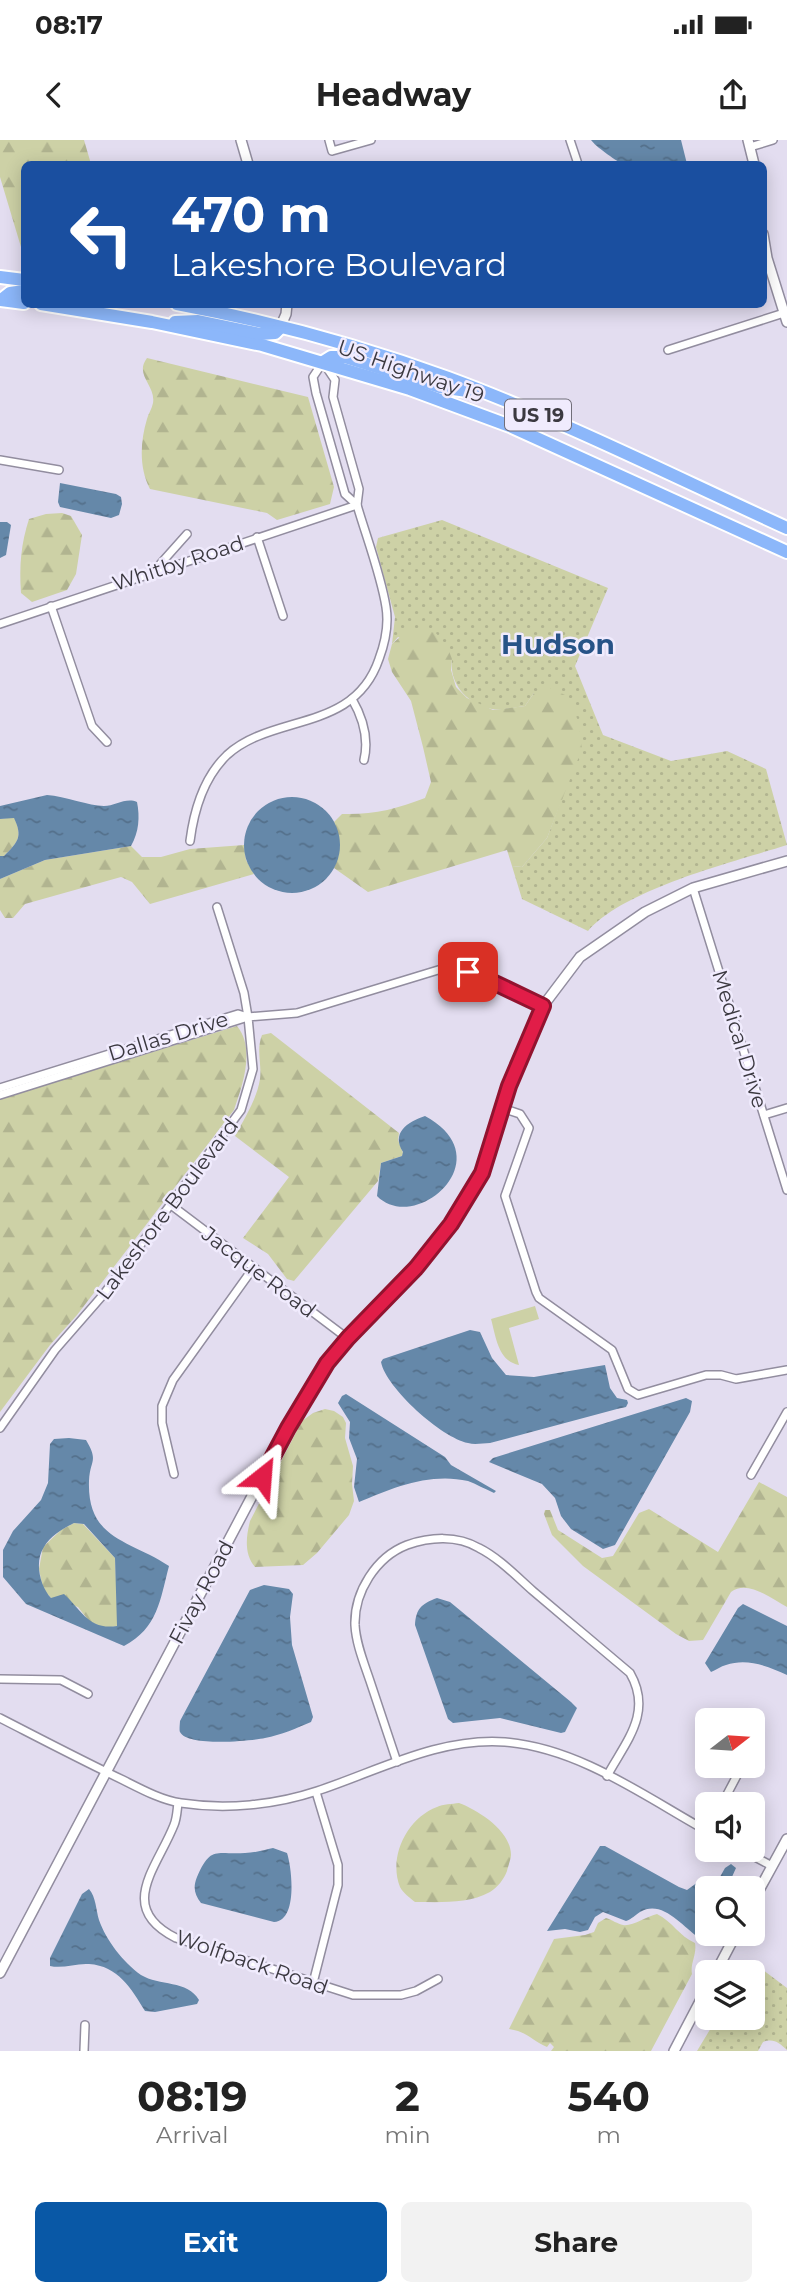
<!DOCTYPE html>
<style>
:root{--surface:#fff;--page:#f2f2f2;--text:#222;--muted:#767676;--accent:#0958a6}
body{margin:0;font-family:Montserrat,sans-serif;background:var(--page);color:var(--text);height:100vh;display:flex;flex-direction:column;font-size:26px;white-space:nowrap}
*{box-sizing:border-box;margin:0}
p{font-size:23px;color:var(--muted)}
.icon{flex:none;width:38px;height:38px;fill:none;stroke:currentColor;stroke-width:2;stroke-linecap:round;stroke-linejoin:round}
.map{position:relative;height:1911px;overflow:hidden}
.panel{display:flex;flex-direction:column;background:var(--surface);flex:1}
.panel>*{flex:none}
.banner{position:absolute;left:21px;top:21px;width:746px;height:147px;border-radius:10px;box-shadow:0 4px 18px #0003;background:#1a4fa0;color:#fff;overflow:hidden}
.needle{width:46px;rotate:73deg}
.fabs{position:absolute;left:695px;top:1568px;display:grid;gap:14px}
.fabs a{display:grid;place-items:center;width:70px;height:70px;border-radius:10px;background:var(--surface);box-shadow:0 4px 18px #0003;font-size:35px}
.pin{position:absolute;display:grid;place-items:center;width:60px;height:60px;color:#fff;margin:-30px;border-radius:14px;box-shadow:0 4px 10px #0006}
.me{position:absolute;width:77px;margin:-38px;rotate:28deg;stroke-linejoin:round;filter:drop-shadow(0 0 5px #0008)}
.turn{display:flex;align-items:center;gap:24px;height:147px;padding:0 35px;font-size:32px}
.turn .icon{width:91px;height:91px;stroke-width:2.5}
.turn b{display:block;font-size:49px;line-height:60px}
.eta{display:flex;justify-content:space-evenly;align-items:center;height:119px;text-align:center}
.eta b{font-size:42px;font-weight:700;line-height:49px}
.primary-button{display:flex;gap:14px;margin-top:auto;padding:14px 35px}
.primary-button a{flex:1;height:80px;border-radius:10px;background:var(--accent);color:#fff;font-size:28px;font-weight:700;line-height:80px;text-align:center}
.primary-button a+a{background:var(--page);color:var(--text)}
.status{display:flex;justify-content:space-between;align-items:center;height:49px;padding:0 35px;background:var(--surface);direction:ltr}
.status svg{height:19px;fill:currentColor}
header{display:flex;justify-content:space-between;align-items:center;height:91px;padding:0 35px;background:var(--surface);font-size:32px;font-weight:700}
.map>svg:first-child{display:block}
.grass{fill:url(#grass-dots)}
.forest{fill:url(#forest-firs)}
.park{fill:#cdd1a6}
.water{fill:url(#water-ripples);fill-rule:evenodd}
.lines{fill:none;stroke-linecap:round;stroke-linejoin:round}
.minor-casing{stroke:#928d9f;stroke-width:10}
.tertiary-casing{stroke:#928d9f;stroke-width:12}
.trunk-casing{stroke:#fff;stroke-width:16}
.minor{stroke:#fff;stroke-width:7}
.tertiary{stroke:#fff;stroke-width:9}
.trunk{stroke:#8cb7fa;stroke-width:12}
.route-casing{stroke:#92132f;stroke-width:18}
.route{stroke:#e11d48;stroke-width:12}
.labels{text-anchor:middle;dominant-baseline:central;stroke-width:5;stroke-linejoin:round;paint-order:stroke}
.shield{fill:#f0ebfd;stroke:#716e79;stroke-width:2}
.shield-label{font-size:19px;font-weight:bold;fill:#3b3940}
.street-label{font-size:21px;fill:#3b3940;stroke:#f0ebfd}
.district-label{font-size:28px;font-weight:bold;fill:#275387;stroke:#f0ebfd}
</style>
<div class="status"><b>08:17</b><svg viewBox="0 0 49 12"><path d="M0 12V9h3v3zM5 12V6h3v6zM10 12V3h3v9zM15 12V0h3v12zM26 1h20v11H26zM47 4h2v5h-2z"/></svg></div>
<header><svg class="icon" aria-label="back" viewBox="0 0 24 24"><path d="M15 5l-7 7 7 7"/></svg>Headway<svg class="icon" aria-label="share" viewBox="0 0 24 24"><path d="M12 15V3M7 8l5-5 5 5M5 13v7h14v-7"/></svg></header>
<div class="map">
<svg width="787" height="1911" viewBox="0 0 787 1911">
<defs>
<pattern id="grass-dots" width="8" height="8" patternUnits="userSpaceOnUse" patternTransform="scale(1.75)"><rect width="8" height="8" fill="#cdd1a6"/><path d="M2 2h.1M6 6h.1" fill="none" stroke="#b1b490" stroke-width="1.8" stroke-linecap="round"/></pattern>
<pattern id="forest-firs" width="22" height="20" patternUnits="userSpaceOnUse" patternTransform="scale(1.75)"><rect width="22" height="20" fill="#cdd1a6"/><path d="M5 1l3.5 6h-7zM16 11l3.5 6h-7z" fill="#b1b490"/></pattern>
<pattern id="water-ripples" width="26" height="14" patternUnits="userSpaceOnUse" patternTransform="scale(1.75)"><rect width="26" height="14" fill="#6588a9"/><path d="M2 4q2-2 4 0t4 0M15 11q2-2 4 0t4 0" fill="none" stroke="#54708b"/></pattern>
</defs>
<rect width="100%" height="100%" fill="#e3ddf0"/>
<g class="grass">
<path d="M442 380 608 448 575 526 603 595 671 621 727 611 766 629 787 705C733 722 624 749 588 791L522 759 512 726 522 727 547 698 562 658 534 553 525 566C515 567 501 571 492 569 467 564 449 544 452 519L398 497 392 504 395 477 376 407 378 398Z"/>
<path d="M751 1821 787 1848V1910C779 1903 774 1898 763 1902L758 1911H697L717 1878H752V1832H745Z"/>
</g>
<g class="forest">
<polygon points="0,0 84,0 91,24 24,24 24,117 0,37"/>
<path d="M147 218 308 257 334 347 330 364 277 380 267 373 150 349C139 328 140 302 147 279 148 274 152 269 153 263 156 245 134 235 147 218Z"/>
<path d="M62 373 71 376 82 395 76 434 67 450 32 462 21 453C19 426 21 404 29 379L46 374Z"/>
<path d="M409 489 435 492 447 506 452 519 451 530 456 547 467 558 493 570 525 566 534 553 548 547 565 555 578 580 582 609 547 698 522 727 512 726 507 710 368 752 334 728C340 711 340 699 334 682L342 674C372 675 397 669 425 658L431 642 423 607 411 561 392 532 388 519 392 504Z"/>
<path d="M14 677C23 697 18 702 4 716H0V679Z"/>
<polygon points="244,705 246,720 254,734 150,764 132,742 121,737 25,764 13,778 5,778 0,770 0,739 45,720 131,706 142,717 161,717 190,709"/>
<path d="M237 886C256 909 242 946 234 970L77 1175 50 1205 0 1272V959Z"/>
<path d="M271 893 399 993 398 1000 403 1013 402 1016 381 1023 378 1041 294 1141 287 1139 268 1114 243 1098 289 1037 235 996C244 979 257 959 260 939 262 924 256 910 262 895Z"/>
<path d="M325 1269 334 1271 343 1277 346 1283 345 1298 353 1326 352 1344 354 1361 349 1375 317 1413 303 1425 255 1427C244 1414 246 1397 250 1381L302 1281 313 1273Z"/>
<path d="M759 1342 787 1357V1467C771 1459 748 1439 731 1452L703 1500 689 1501 676 1494 583 1426 552 1395 544 1374 545 1370H550L558 1390 602 1418 613 1416 639 1373 649 1369 718 1412Z"/>
<polygon points="74,1383 83,1384 115,1418 118,1486 104,1488 89,1481 78,1467 51,1458 43,1449 39,1429 43,1407 61,1390"/>
<path d="M459 1663C478 1670 511 1691 511 1715 511 1719 508 1726 507 1731 504 1739 498 1747 490 1752 468 1764 441 1762 415 1762 410 1758 403 1753 400 1747 388 1717 407 1678 437 1667 443 1664 452 1664 459 1663Z"/>
<path d="M657 1774C673 1782 679 1796 695 1803 697 1815 690 1823 692 1834L651 1911H551L554 1907 550 1903 547 1907C531 1900 528 1892 509 1889L554 1799 585 1795 594 1792 598 1783 606 1778C612 1780 618 1784 623 1785 631 1787 648 1776 657 1774Z"/>
</g>
<path class="park" d="M535 1166 539 1179 509 1188 519 1225C498 1221 496 1197 491 1179Z"/>
<g class="water">
<path d="M591 0H681L687 24H622C614 19 596 7 591 0Z"/>
<polygon points="60,343 116,354 121,357 122,364 119,375 111,378 60,367 58,362"/>
<polygon points="0,382 7,382 11,385 6,415 0,418"/>
<path d="M47 655C65 656 89 666 104 666 115 666 126 657 137 662 140 677 139 692 131 706L45 720 0 739V716H4C18 702 23 697 14 678L0 679V666Z"/>
<circle cx="292" cy="705" r="48"/>
<path d="M425 976C504 1019 415 1095 377 1056L381 1023 402 1016 403 1012C391 993 407 982 425 976Z"/>
<path d="M470 1190 480 1192 492 1218 506 1235 534 1237 605 1225 610 1248 617 1258 627 1260 628 1263 626 1267 617 1269 490 1303C483 1303 475 1305 468 1303 442 1298 386 1248 381 1222L383 1219Z"/>
<path d="M346 1254 445 1317 451 1325 496 1351 494 1353C485 1349 476 1344 468 1341 430 1332 392 1348 359 1362L354 1347 357 1319 349 1298 350 1282 338 1263 342 1256Z"/>
<polygon points="686,1258 692,1261 690,1272 615,1405 603,1409 571,1389 561,1376 555,1358 542,1344 489,1322 493,1318"/>
<path d="M69 1298 86 1300C99 1322 90 1319 89 1341 87 1400 130 1400 169 1426 160 1460 158 1488 124 1506L26 1464 3 1437V1410L13 1391 41 1360 48 1343 50 1304 54 1299ZM74 1383 84 1384 115 1418 117 1486C89 1490 83 1472 64 1454L51 1458C40 1446 34 1422 44 1407 50 1396 64 1388 74 1383Z"/>
<path d="M264 1445 289 1449 293 1454 290 1477 292 1505 313 1577 311 1582C297 1588 281 1595 265 1598 251 1601 187 1607 180 1592 179 1590 180 1583 180 1581L250 1450Z"/>
<path d="M437 1458 450 1462 571 1562 577 1568 565 1592 561 1593 500 1578 453 1583 448 1579 415 1485C416 1469 421 1464 437 1458Z"/>
<path d="M743 1464 787 1486V1535C768 1526 747 1518 726 1525 721 1526 716 1530 711 1532L705 1523 738 1468Z"/>
<path d="M600 1706H605L679 1747 687 1750 698 1742 716 1744 725 1728 731 1724 736 1728 727 1748H707V1784L698 1797C682 1786 662 1759 640 1772 635 1775 632 1779 626 1781L603 1772 595 1777 588 1790 580 1792 565 1789 547 1791Z"/>
<path d="M273 1708 287 1713C292 1728 298 1781 274 1782L201 1763C194 1754 193 1747 197 1737 211 1705 216 1715 245 1713 254 1713 264 1710 273 1708Z"/>
<path d="M89 1749C96 1757 96 1770 99 1780 106 1800 123 1822 141 1835 159 1846 188 1840 199 1860L197 1864 155 1872 145 1871C131 1848 118 1826 89 1824 76 1823 63 1829 50 1826V1818L82 1754Z"/>
</g>
<g class="lines">
<defs>
<g id="minor">
<polyline points="329,0 332,11 371,0"/>
<polyline points="570,0 578,24"/>
<polyline points="750,7 773,0"/>
<polyline points="668,210 784,173"/>
<polyline points="0,320 59,330"/>
<polyline points="257,397 283,476"/>
<polyline points="154,431 187,394"/>
<polyline points="51,466 92,586 107,602"/>
<polyline points="0,484 357,365"/>
<path d="M352 559C363 578 369 599 364 620"/>
<path d="M190 701C194 670 203 638 227 615 273 573 354 593 379 519 385 503 389 485 386 467 381 435 366 396 357 365L359 349 333 257 335 240 323 222 313 237 316 253 345 354 357 365"/>
<polyline points="693,748 787,1050"/>
<polyline points="217,767 244,853 248,877"/>
<polyline points="0,948 238,874 248,877"/>
<polyline points="0,955 248,877"/>
<polyline points="502,968 520,974 529,988 505,1056 536,1152 539,1158 612,1210 628,1249 638,1255 706,1235 721,1235 736,1239 787,1230"/>
<polyline points="764,975 787,968"/>
<polyline points="171,1065 347,1198"/>
<polyline points="0,1288 55,1210 103,1155 241,970 253,929 248,877 297,873 448,827 478,835 543,866"/>
<polyline points="174,1334 162,1283 162,1266 173,1240 254,1127"/>
<polyline points="751,1335 787,1272"/>
<polyline points="0,1539 61,1540 88,1554"/>
<path d="M0 1578C41 1599 81 1620 123 1640 141 1649 161 1660 181 1663 226 1670 275 1665 317 1651 378 1631 439 1597 505 1602 579 1608 644 1656 707 1691"/>
<path d="M397 1622C388 1595 379 1568 370 1541 364 1523 356 1504 355 1485 354 1452 376 1417 407 1405 430 1397 457 1395 479 1408 499 1418 516 1436 533 1451 565 1478 598 1506 630 1533 653 1573 626 1601 607 1636"/>
<path d="M178 1663C177 1670 177 1678 174 1685 157 1728 116 1768 176 1798L353 1855H401L416 1851 438 1839"/>
<polyline points="722,1664 742,1626"/>
<polyline points="742,1710 772,1726"/>
<polyline points="313,1843 338,1745 338,1725 316,1652"/>
<polyline points="84,1911 85,1885"/>
</g>
<g id="tertiary">
<polyline points="241,0 248,24"/>
<polyline points="748,0 754,24"/>
<polyline points="763,94 767,118 787,182"/>
<polyline points="280,188 286,174 287,164"/>
<polyline points="752,1763 787,1699"/>
<polyline points="716,1832 736,1794"/>
<polyline points="0,1833 288,1288 327,1223 347,1198 416,1128 451,1084 482,1033 509,946 543,866 580,817 645,772 693,748 787,721"/>
<polyline points="674,1911 707,1848"/>
</g>
<g id="trunk">
<polyline points="0,137 24,140"/>
<polyline points="0,160 24,163"/>
<polyline points="1,160 10,153 24,151"/>
<polyline points="41,164 152,182 262,205 410,249 510,286 787,412"/>
<path d="M177 164C268 181 361 206 448 238 564 281 675 337 787 388"/>
<polyline points="175,182 198,181 260,194 275,193 280,188"/>
<polyline points="323,222 331,217 345,217 440,247 467,251"/>
</g>
</defs>
<use href="#minor" class="minor-casing"/>
<use href="#tertiary" class="tertiary-casing"/>
<use href="#trunk" class="trunk-casing"/>
<use href="#minor" class="minor"/>
<use href="#tertiary" class="tertiary"/>
<use href="#trunk" class="trunk"/>
</g>
<g class="lines">
<defs>
<polyline id="route" points="262,1337 288,1288 327,1223 348,1198 416,1128 451,1084 482,1033 509,946 543,866 478,835 468,832"/>
</defs>
<use href="#route" class="route-casing"/>
<use href="#route" class="route"/>
</g>
<g class="labels">
<rect class="shield" x="505" y="259.5" width="66" height="31" rx="5"/>
<g class="shield-label">
<text x="538" y="275">US 19</text>
</g>
<g class="street-label">
<text transform="translate(411 231) rotate(19)">US Highway 19</text>
<text transform="translate(178 423) rotate(-18)">Whitby Road</text>
<text transform="translate(168 896) rotate(-17)">Dallas Drive</text>
<text transform="translate(740 899) rotate(73)">Medical Drive</text>
<text transform="translate(167 1069) rotate(-53)">Lakeshore Boulevard</text>
<text transform="translate(259 1132) rotate(37)">Jacque Road</text>
<text transform="translate(201 1452) rotate(-62)">Fivay Road</text>
<text transform="translate(252 1822) rotate(19)">Wolfpack Road</text>
</g>
<g class="district-label">
<text x="558" y="504">Hudson</text>
</g>
</g>
</svg>
<div class="fabs">
<a><svg class="needle" viewBox="-14 -14 28 28"><path d="M0-13l5 13h-10z" fill="#e53935"/><path d="M0 13l5-13h-10z" fill="#767676"/></svg></a>
<a><svg class="icon" aria-label="sound" viewBox="0 0 24 24"><path d="M4 9h4l5-4v14l-5-4H4zM17 9q2 3 0 6"/></svg></a>
<a><svg class="icon" aria-label="search" viewBox="0 0 24 24"><circle cx="10" cy="10" r="6"/><path d="M15 15l6 6"/></svg></a>
<a><svg class="icon" aria-label="layers" viewBox="0 0 24 24"><path d="M12 4l9 5-9 5-9-5zM3 14l9 5 9-5"/></svg></a>
</div>
<div class="pin" style="left:468px;top:832px;background:#d93025"><svg class="icon" aria-label="arrive" viewBox="0 0 24 24"><path d="M6 21V4h12l-3 4 3 4H6"/></svg></div>
<svg class="me" style="left:262px;top:1337px" viewBox="-20 -20 40 40"><path d="M0-17L14 15 0 8-14 15z" fill="#e11d48" stroke="#fff" stroke-width="4"/></svg>
<div class="banner">
<div class="turn"><svg class="icon" aria-label="left" viewBox="0 0 24 24"><path d="M17 20v-9H6M10 6l-5 5 5 5"/></svg><div><b>470 m</b>Lakeshore Boulevard</div></div>
</div>
</div>
<section class="panel">
<div class="eta">
<div><b>08:19</b><p>Arrival</p></div>
<div><b>2</b><p>min</p></div>
<div><b>540</b><p>m</p></div>
</div>
<div class="primary-button"><a>Exit</a><a>Share</a></div>
</section>
